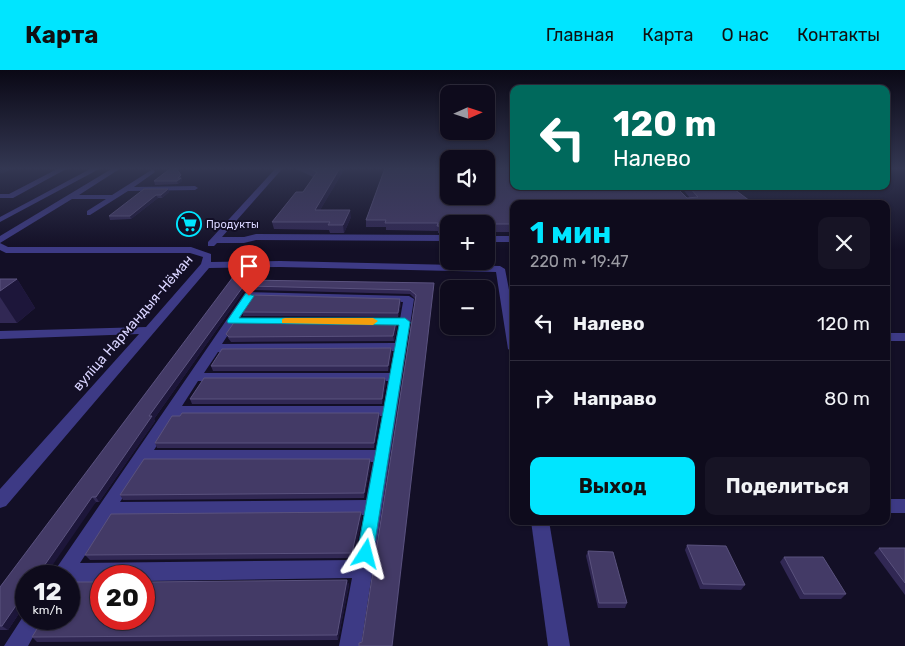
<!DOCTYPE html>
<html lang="ru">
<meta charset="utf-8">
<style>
:root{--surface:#0e0b1c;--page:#171425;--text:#f1f3f6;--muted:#9b9ba3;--line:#2e2b3b;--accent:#00e5ff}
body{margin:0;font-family:Rubik,sans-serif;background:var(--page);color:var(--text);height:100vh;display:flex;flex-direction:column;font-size:19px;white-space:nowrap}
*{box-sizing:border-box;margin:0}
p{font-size:16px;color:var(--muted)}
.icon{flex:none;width:28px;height:28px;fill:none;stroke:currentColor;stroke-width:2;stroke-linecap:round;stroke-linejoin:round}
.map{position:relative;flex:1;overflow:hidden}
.sheet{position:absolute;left:510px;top:130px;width:380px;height:325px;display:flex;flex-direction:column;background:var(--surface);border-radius:10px;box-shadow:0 1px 4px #0004,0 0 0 1px var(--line)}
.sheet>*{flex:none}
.banner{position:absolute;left:510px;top:15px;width:380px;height:105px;border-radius:10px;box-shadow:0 1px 4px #0004,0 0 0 1px var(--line);background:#00695c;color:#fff;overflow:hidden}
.needle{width:32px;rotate:87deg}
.buttons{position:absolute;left:440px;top:15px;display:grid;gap:10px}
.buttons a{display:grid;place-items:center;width:55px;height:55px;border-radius:10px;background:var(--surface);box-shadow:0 1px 4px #0004,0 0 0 1px var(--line);font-size:25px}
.speed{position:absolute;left:15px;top:495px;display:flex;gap:10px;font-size:25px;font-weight:700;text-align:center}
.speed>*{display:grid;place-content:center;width:65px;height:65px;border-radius:50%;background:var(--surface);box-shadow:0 1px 4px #0004,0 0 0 1px var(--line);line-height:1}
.speed small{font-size:12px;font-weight:400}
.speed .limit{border:8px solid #d22;background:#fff;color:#111}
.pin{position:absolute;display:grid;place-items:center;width:42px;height:42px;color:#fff;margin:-51px -21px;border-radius:50% 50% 50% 0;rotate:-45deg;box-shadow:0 0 5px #0007}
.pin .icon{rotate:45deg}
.me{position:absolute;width:55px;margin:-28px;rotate:9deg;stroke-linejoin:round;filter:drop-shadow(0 0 4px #0008)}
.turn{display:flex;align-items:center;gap:18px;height:105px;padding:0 20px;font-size:22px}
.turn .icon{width:65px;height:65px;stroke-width:2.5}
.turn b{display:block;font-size:35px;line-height:42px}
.round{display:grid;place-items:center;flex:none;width:52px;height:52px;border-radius:10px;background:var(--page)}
.summary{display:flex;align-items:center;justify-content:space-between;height:85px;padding:0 20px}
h1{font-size:30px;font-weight:700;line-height:38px;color:var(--accent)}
.action{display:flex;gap:10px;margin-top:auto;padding:10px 20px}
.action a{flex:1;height:58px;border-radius:10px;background:var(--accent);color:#111;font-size:20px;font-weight:700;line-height:58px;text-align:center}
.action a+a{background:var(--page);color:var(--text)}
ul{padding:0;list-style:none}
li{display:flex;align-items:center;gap:15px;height:75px;padding:0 20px;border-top:1px solid var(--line)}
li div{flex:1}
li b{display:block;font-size:19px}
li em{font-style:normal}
header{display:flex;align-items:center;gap:30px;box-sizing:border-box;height:70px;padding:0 25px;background:var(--accent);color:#111}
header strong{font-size:24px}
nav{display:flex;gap:28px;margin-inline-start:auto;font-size:18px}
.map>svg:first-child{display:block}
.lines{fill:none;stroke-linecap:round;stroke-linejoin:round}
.minor{fill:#3d3a85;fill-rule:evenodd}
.wall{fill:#312854}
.shaded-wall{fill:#1d163a}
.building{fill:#433a66;stroke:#5a527e}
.route{fill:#00e5ff;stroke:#0095a6}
.slow{fill:#f59e0b}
.labels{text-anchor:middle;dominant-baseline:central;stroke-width:4;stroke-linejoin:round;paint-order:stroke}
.far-poi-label{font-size:11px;fill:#d9d4ff;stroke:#130f26;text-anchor:start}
.street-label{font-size:14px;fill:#d9d4ff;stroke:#130f26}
</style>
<header>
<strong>Карта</strong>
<nav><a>Главная</a><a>Карта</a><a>О нас</a><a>Контакты</a></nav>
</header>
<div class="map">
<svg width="905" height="576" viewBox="0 0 905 576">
<rect width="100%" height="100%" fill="#130f26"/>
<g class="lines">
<g class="minor">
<polygon points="59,98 68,98 13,128 0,128 0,124 9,124"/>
<polygon points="92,98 101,98 0,152 0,147"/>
<polygon points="113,98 121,98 79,125 112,125 153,99 155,102 134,117 195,116 198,118 195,120 128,121 90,145 87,145 87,141 106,129 72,129 0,173 0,166"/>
<polygon points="276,98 283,98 222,167 244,167 256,164 449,165 449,171 256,170 244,173 217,173 214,176 208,176 208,172"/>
<rect x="486" y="166" width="28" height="6"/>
<polygon points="0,173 8,177 191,177 211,184 211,192 280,191 500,196 505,199 514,246 514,283 508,279 496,202 280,197 209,198 6,436 0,438 0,419 139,264 0,269 0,261 146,257 201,194 203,187 190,183 6,183 0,180"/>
<path d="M249 222 409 226 414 229 361 576H339L352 508 144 511V506H101V512H69V506H51L245 223ZM252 228 403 232 400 249 240 248ZM235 254 399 255 395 273 222 274ZM394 281 390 303H204L218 282ZM198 311H388L384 336H182ZM176 346H382L376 380H154ZM146 392H373L366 430 120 432ZM364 445 355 490 80 493 110 447Z"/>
<rect x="886" y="263" width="19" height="8"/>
<rect x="886" y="429" width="19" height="14"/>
<polygon points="531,451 549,451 570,576 548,576"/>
<polygon points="26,542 26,549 43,549 28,576 4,576"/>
</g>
</g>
<g class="wall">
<polygon points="295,98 345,98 320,140 351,147 344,163 330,163 329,160 274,159 272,152 303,122 313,107"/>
<polygon points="385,98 449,98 449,126 486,126 486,98 514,98 514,116 675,116 687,128 690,128 680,116 730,116 750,131 749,134 514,134 514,162 486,162 486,154 449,154 449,164 438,163 438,161 386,160 386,157 366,157 366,150"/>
<polygon points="182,108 182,111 178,114 155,115 154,111"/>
<polygon points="168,119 169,122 162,128 158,128 131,149 110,150 109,146"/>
<polygon points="256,195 257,199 249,210 434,213 434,217 362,572 415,229 410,224 249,220 243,222 154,349 155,351 99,432 96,432 26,506 26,533 8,560 0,560 0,517"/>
<polygon points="0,209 17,209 35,238 17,253 0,253"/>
<polygon points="400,229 401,234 398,247 243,246 242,242"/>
<polygon points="396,252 397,257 394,271 231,272 228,268 226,264"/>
<polygon points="391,278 392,283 388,301 213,301 211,296"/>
<polygon points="385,308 386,313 382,334 192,334 190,329"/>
<polygon points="379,343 380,348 374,378 157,378 155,373 180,346"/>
<polygon points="371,394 364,428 123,430 120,425"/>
<polygon points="361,442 362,447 354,488 90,490 85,485"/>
<polygon points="687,475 745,515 741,520 700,519 685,480"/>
<polygon points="879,478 905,478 905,525 874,483"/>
<polygon points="588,481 627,533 625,538 598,538 586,486"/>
<polygon points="784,487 846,524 841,529 800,529 780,492"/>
<polygon points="347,510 349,515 338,570 37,572 32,567"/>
</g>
<g class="shaded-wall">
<polygon points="0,98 13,98 13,99 0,104"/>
<polygon points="340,98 345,98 316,147 315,140"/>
<polygon points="181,105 182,111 178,114 177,111 178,108"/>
<polygon points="168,119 169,122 162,128 161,125"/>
<polygon points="156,125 158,128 131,149 130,146"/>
<polygon points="350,140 351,147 344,163 343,155"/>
<polygon points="256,195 257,199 246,215 245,210"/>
<polygon points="17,209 35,238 17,253 0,227 0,221"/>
<polygon points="434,213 393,576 392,576"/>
<polygon points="248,216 249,220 243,222 154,349 155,351 99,432 96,427 149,346 242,218"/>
<polygon points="400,229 401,234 398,247 398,243"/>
<polygon points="396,252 397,257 394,271 393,266"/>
<polygon points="391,278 392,283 388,301 388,296"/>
<polygon points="385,308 386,313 382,334 382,329"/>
<polygon points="379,343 380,348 374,378 374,373"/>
<polygon points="370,389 371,394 364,428 364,423"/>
<polygon points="92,427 96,432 45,506 37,506"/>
<polygon points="361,442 362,447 354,488 352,483"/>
<polygon points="347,510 349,515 338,570 337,565"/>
<polygon points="26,521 26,533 8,560 2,556"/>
</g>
<g class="building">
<polygon points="171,98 176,98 181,105 178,108 181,108 177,111 154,111"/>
<polygon points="308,98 340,98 315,140 350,140 343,155 328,155 330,152 272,152 296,122 303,122 317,102"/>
<polygon points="385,98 449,98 449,126 486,126 486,98 514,98 514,116 675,116 687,128 698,127 688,116 730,116 750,131 672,130 675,134 514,134 514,154 449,154 449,157 437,156 438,153 385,153 386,150 366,150"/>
<polygon points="144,119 168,119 161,125 156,125 130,146 109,146"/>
<polygon points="242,195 256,195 245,210 434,213 392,576 359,576 359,573 362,572 416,225 410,220 248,216 242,218 149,346 152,346 96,427 92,427 37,506 26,506 26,521 2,556 0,556 0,517"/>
<polygon points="0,209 17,209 0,221"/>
<polygon points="252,225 400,229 398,243 242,242"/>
<polygon points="235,251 396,252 393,266 229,267 226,264"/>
<polygon points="391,278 388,296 211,296 222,279"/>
<polygon points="204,308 385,308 382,329 190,329"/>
<polygon points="182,343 379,343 374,373 155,373 172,346 180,346"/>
<polygon points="144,389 370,389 364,423 120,425"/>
<polygon points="361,442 352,483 85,485 111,444"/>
<polygon points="687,475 726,476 745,515 703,514"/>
<polygon points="879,478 905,478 905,513"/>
<polygon points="588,481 613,482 627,533 599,533"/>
<polygon points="784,487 823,487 846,524 804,524"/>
<polygon points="347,510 337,565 32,567 43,549 69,549 69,512 101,512 101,549 144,549 144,512"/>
</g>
<linearGradient id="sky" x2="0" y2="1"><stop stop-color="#0a0815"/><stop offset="0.55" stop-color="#333752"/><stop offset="1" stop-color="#333752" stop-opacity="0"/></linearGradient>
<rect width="905" height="179" fill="url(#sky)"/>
<polygon class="route" points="246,223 254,226 239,248 405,248 410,252 372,490 366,492 360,490 357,484 399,255 228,253 227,251"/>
<polygon class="slow" points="285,248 373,248 378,251 373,255 282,253 282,249"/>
<defs>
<symbol id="supermarket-ring" viewBox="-11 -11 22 22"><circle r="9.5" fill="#130f26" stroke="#00e5ff" stroke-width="1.5"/><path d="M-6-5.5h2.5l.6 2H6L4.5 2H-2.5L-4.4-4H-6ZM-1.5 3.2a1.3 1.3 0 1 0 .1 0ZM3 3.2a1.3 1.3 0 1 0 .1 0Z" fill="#00e5ff"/></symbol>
</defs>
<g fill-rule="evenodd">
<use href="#supermarket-ring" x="175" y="140" width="28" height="28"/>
</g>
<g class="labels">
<g class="far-poi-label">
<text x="206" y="154">Продукты</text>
</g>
<g class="street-label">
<text transform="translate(133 253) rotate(-49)">вуліца Нармандыя-Нёман</text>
</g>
</g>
</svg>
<div class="buttons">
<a><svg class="needle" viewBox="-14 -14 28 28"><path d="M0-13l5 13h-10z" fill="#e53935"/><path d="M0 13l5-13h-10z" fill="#9b9ba3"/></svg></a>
<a><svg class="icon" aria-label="sound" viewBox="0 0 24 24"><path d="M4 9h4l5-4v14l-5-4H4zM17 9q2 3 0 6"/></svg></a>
<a>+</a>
<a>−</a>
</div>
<div class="speed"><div>12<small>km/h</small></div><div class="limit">20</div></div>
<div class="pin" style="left:249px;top:226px;background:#d93025"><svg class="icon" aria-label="arrive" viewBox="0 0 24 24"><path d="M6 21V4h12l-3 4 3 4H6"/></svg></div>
<svg class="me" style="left:366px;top:484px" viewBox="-20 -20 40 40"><path d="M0-17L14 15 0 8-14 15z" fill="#00e5ff" stroke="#fff" stroke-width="4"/></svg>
<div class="banner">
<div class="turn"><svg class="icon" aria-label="left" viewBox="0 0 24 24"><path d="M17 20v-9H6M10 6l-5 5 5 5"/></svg><div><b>120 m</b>Налево</div></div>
</div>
<section class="sheet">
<div class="summary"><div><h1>1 мин</h1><p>220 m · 19:47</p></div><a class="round"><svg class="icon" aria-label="close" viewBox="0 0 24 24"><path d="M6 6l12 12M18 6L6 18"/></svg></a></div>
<ul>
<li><svg class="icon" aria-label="left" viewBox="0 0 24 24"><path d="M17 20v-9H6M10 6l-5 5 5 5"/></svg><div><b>Налево</b></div><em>120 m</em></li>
<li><svg class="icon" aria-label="right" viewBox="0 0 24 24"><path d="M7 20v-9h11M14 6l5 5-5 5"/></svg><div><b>Направо</b></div><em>80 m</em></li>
</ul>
<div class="action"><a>Выход</a><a>Поделиться</a></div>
</section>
</div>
